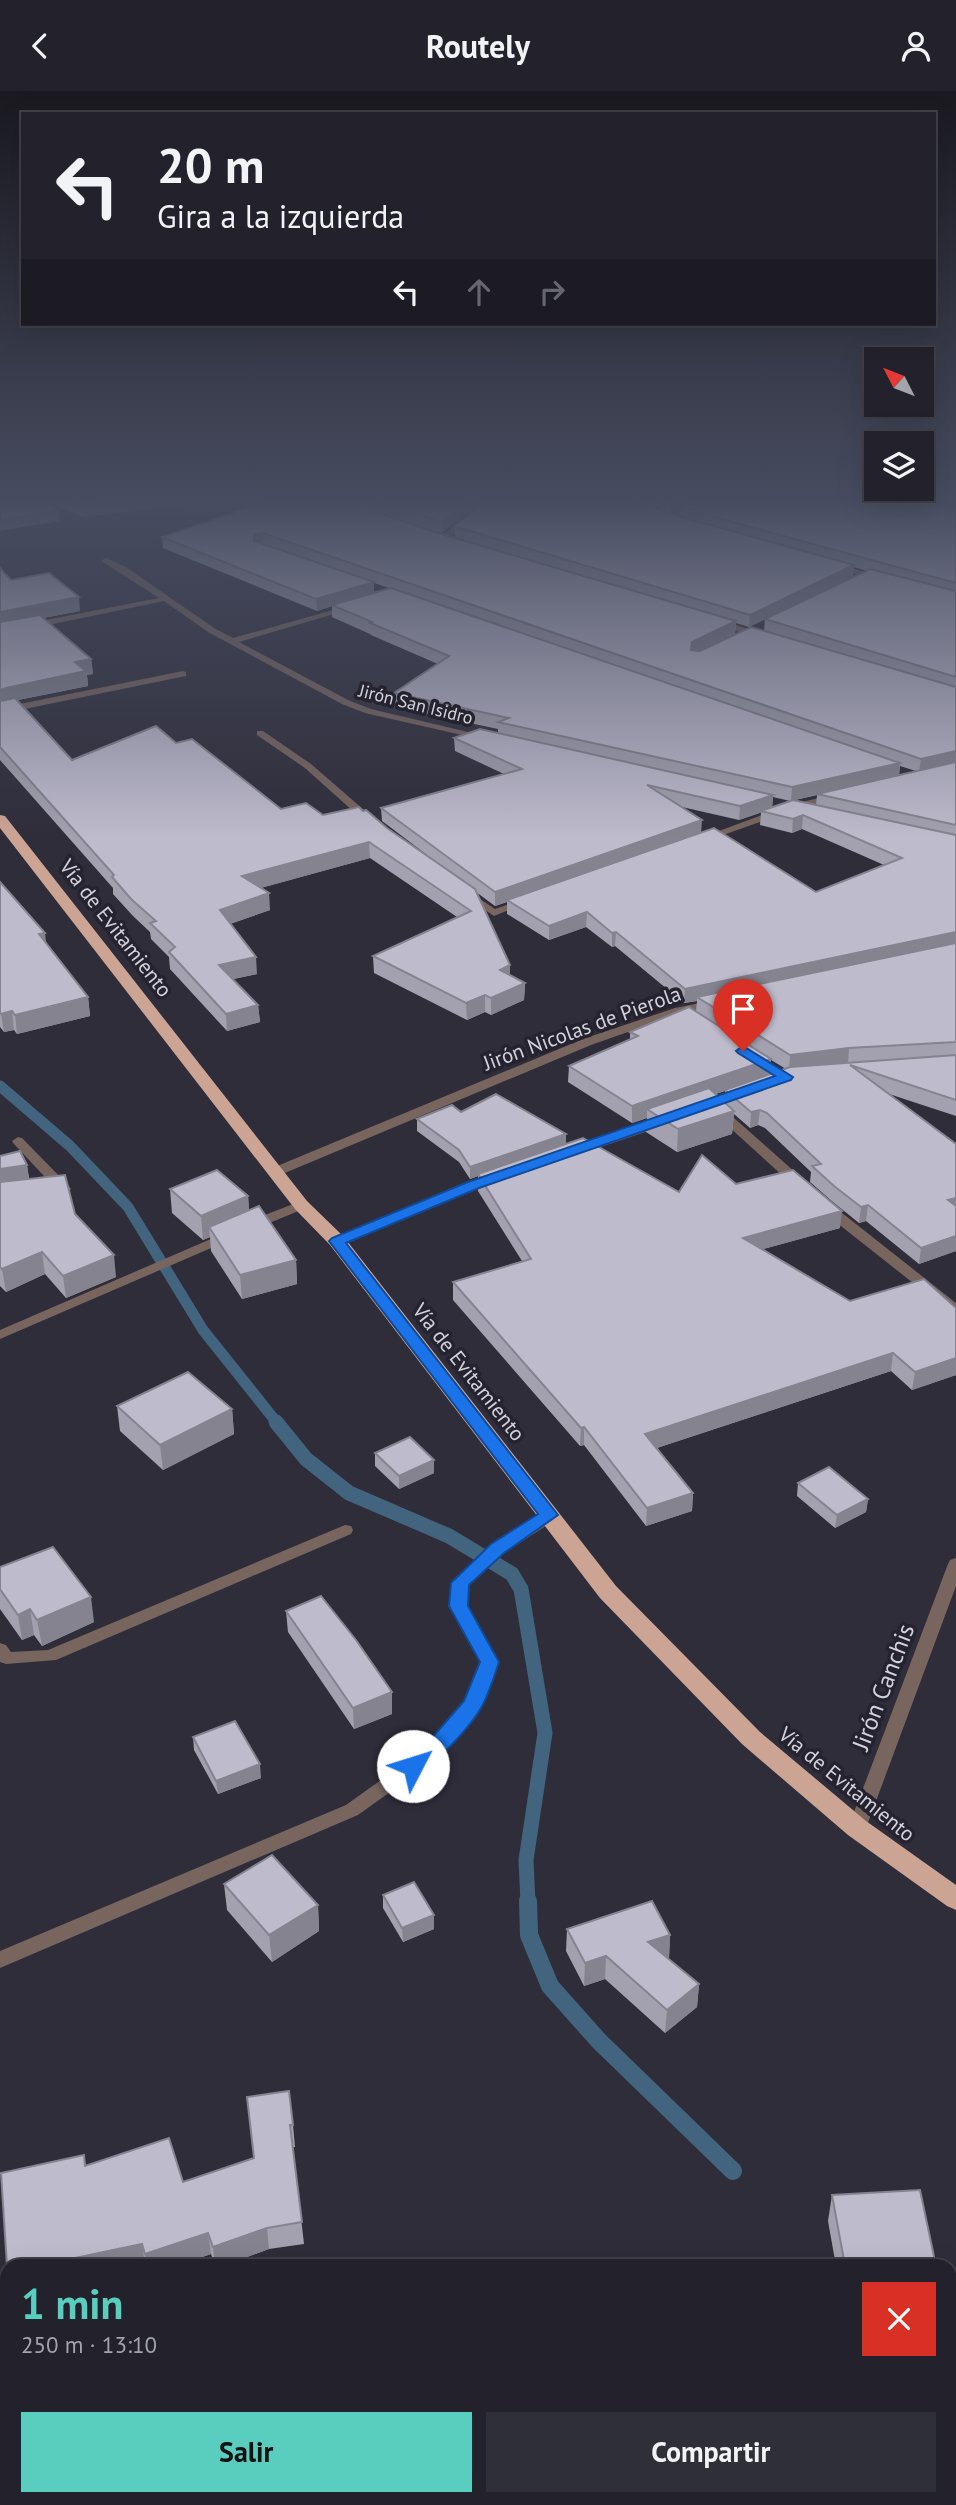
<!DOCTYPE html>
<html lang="es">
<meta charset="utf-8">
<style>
:root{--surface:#23222c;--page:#2f2f38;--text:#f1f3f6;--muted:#a3a4a9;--line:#403f48;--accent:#59cebe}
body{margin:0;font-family:"PT Sans",sans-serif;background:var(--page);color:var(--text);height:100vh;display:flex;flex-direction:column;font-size:26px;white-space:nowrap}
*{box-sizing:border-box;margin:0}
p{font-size:23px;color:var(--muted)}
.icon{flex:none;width:38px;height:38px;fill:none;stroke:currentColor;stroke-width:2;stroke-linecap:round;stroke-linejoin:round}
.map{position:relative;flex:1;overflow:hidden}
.side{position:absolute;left:0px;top:2168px;width:957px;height:247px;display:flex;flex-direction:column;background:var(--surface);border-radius:21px 21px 0 0;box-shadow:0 7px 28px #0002,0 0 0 2px var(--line)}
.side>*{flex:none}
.guide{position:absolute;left:21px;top:21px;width:915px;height:214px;border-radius:0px;box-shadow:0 7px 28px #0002,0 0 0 2px var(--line);background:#23222c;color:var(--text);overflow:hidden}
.needle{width:46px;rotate:312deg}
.fabs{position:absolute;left:864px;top:256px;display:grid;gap:14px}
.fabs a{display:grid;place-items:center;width:70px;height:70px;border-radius:0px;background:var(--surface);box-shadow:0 7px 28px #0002,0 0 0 2px var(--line);font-size:35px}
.pin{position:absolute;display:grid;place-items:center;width:60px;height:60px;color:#fff;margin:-72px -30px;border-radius:50% 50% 50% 0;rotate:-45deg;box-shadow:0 0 7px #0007}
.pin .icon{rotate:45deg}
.me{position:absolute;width:77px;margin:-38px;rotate:50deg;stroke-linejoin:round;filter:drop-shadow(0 0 5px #0008)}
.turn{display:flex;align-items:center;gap:24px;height:147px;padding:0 21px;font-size:32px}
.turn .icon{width:91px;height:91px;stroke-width:2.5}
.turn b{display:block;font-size:49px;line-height:60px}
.lanes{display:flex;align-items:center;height:66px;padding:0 21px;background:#0003;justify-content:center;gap:35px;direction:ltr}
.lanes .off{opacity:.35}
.round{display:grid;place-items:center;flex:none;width:74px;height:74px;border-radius:0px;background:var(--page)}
.head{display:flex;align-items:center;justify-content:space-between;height:119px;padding:0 21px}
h1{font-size:42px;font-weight:800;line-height:52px;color:var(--accent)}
.cta{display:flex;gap:14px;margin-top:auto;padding:14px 21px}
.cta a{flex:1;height:80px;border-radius:0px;background:var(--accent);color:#111;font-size:28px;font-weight:800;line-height:80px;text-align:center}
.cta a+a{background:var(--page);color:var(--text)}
header{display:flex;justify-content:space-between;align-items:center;height:91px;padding:0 21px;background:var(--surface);font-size:32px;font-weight:800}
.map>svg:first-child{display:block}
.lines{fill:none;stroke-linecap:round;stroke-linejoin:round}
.stream-far2{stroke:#42647e;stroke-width:11}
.stream-far1{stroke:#42647e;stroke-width:15}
.stream{stroke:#42647e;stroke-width:18}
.minor{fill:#77655e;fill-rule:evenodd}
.trunk{fill:#cca494;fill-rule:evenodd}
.wall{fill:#a3a1af;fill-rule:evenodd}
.shaded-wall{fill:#85838f}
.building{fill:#bebbcc;stroke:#85838f;stroke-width:2}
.route{fill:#1a73e8;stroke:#114b97;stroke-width:2}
.labels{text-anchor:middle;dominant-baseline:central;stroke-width:7;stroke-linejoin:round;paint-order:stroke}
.far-street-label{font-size:18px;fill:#d3d2da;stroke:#262330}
.street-label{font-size:21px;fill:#d3d2da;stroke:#262330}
.near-street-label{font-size:24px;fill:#d3d2da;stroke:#262330}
</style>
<header><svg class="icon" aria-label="back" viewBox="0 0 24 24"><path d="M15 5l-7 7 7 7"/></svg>Routely<svg class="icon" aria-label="person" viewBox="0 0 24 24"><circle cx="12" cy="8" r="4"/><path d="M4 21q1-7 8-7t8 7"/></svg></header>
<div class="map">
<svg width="956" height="2414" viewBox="0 0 956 2414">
<rect width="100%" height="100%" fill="#2f2d3a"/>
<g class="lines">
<polyline class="stream-far2" points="0,995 70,1055 128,1116 203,1239 278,1333"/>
<polyline class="stream-far1" points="276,1331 306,1368 349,1402 449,1445 512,1483 521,1498 545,1642 526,1769 528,1812"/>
<polyline class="stream" points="528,1810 529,1844 550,1895 599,1950 733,2080"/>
<g class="minor">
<polygon points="488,410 496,410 444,451 438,451 438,447"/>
<polygon points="667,410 675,410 658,428 652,428 652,424"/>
<polygon points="686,410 694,410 674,432 668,432 668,428"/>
<polygon points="106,467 126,476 214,537 233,547 351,514 351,518 239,551 348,609 371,618 489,646 484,649 365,622 342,613 208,541 164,510 0,544 0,538 159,507 103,471 102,469"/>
<polygon points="833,473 839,473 884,487 877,489 833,477"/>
<polygon points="717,528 764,543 765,545 761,548 714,533 714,529"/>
<polygon points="183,580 186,581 186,585 0,623 0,617"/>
<polygon points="257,640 263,640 311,673 372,726 372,730 364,730 305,677 257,644"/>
<polygon points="832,704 836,705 836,709 796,718 709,749 700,747 789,714"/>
<polygon points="468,800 495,818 524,808 529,811 494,825 464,805 463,803"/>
<polygon points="715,909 719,910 719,914 682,922 591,954 280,1084 275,1085 269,1081 270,1078 583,948 675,917"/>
<polygon points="721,1018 725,1019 804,1089 806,1092 804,1095 794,1095 717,1025 715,1022 717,1019"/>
<polygon points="662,1027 668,1031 666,1034 583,1062 578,1063 572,1059 573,1056"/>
<polygon points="18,1046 22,1047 69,1095 71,1098 69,1101 59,1101 14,1053 12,1050"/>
<polygon points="496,1082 501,1083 503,1086 501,1089 342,1153 332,1153 330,1150 332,1147"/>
<polygon points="301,1110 306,1111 308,1114 306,1117 257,1137 247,1137 245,1134 247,1131"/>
<polygon points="827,1113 832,1114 956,1212 956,1223 951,1222 822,1120 820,1117 822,1114"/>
<polygon points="227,1141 234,1145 232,1148 0,1248 0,1239"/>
<polygon points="549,1420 555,1421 557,1425 555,1429 504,1462 468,1494 466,1515 497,1571 479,1619 439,1666 358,1724 0,1877 0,1860 346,1714 427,1656 465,1611 481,1571 450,1515 452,1492 492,1454"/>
<polygon points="345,1434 351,1435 353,1439 351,1443 56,1569 6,1573 0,1571 0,1552 6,1554 11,1561 48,1559"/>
<polygon points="956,1467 956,1495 866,1737 863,1742 857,1744 851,1742 848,1737 948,1473 950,1469"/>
<polygon points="956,2311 956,2335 950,2337 950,2313"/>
<polygon points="820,2408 850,2408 847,2414 817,2414"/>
<polygon points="896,2408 921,2408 924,2414 899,2414"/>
</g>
<polygon class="trunk" points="0,724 5,725 307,1110 344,1146 616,1495 760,1641 866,1730 956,1794 956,1819 947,1815 848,1744 742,1653 600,1507 330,1154 295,1118 0,737"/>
</g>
<g class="wall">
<polygon points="0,410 206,410 84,426 51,413 58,419 59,430"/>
<path d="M268 410H483L441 442 386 425 438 442 569 481 455 446 454 435 486 410H663L654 419 665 422V413L668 410H682L670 423 681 426V417L688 410H956V1025L889 1003 956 1053V1160L919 1173 866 1130 859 1132 833 1111 810 1091 811 1081 765 1037 758 1034 750 1037 734 1023 732 1043 677 1061 646 1041 647 1027 632 1032 568 991 569 975 630 948V941L696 920 697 910 684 912 615 855 612 856 586 836 549 849 507 823V811L495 815 476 801 510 874V884L525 892 524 909 491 924 485 921 467 929 374 882 373 865 457 826 370 767 260 797 270 819 230 833 257 883 233 888 258 914 260 931 227 940 170 878 169 866 151 848 150 841 133 825 113 803V797L0 669V477L11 489 80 520 43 527 91 568 93 583 87 584 88 595 18 609 72 669 176 652 281 718 323 724 363 720 443 776 382 730 381 717 504 683 455 660 454 647 498 642V638L394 616V602L438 573 371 544 370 543 332 526V515L317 520 163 457 162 446ZM854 476 867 480 765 528 764 540 699 560 735 543 736 532 749 536 853 486ZM374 492 389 497 374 501ZM900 675 916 680 899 684ZM817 704 816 714 795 709ZM773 706 790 710 772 717ZM682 716 739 729 761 721 760 734 792 742 802 738 884 774 816 801 701 741ZM771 969 786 978 770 983ZM725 1000 724 1011 716 1003Z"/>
<polygon points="0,791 88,906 90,925 17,943 14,939 4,941 0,936"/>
<polygon points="461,1021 566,1053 679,1101 736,1093 840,1137 763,1158 850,1210 956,1217 956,1284 912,1299 891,1280 657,1357 693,1402 692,1420 646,1435 584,1354 580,1355 453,1209 453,1191 522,1170 478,1100 478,1085 470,1088 459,1071 417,1040 417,1028"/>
<polygon points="0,1065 27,1074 29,1087 75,1123 116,1186 66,1207 45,1183 6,1201 0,1195"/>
<polygon points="170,1098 248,1105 249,1120 296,1169 297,1193 242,1208 211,1160 210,1146 203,1149 172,1122"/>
<polygon points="117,1315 232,1318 234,1343 163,1379 120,1340"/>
<polygon points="375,1362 434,1382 399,1398 375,1375"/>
<polygon points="798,1392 868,1408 866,1421 835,1437 797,1405"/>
<polygon points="0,1476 94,1531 42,1555 34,1544 22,1549 0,1518"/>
<polygon points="286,1520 392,1623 354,1638 288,1541"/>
<polygon points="193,1646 261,1687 218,1703 194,1659"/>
<polygon points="224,1793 318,1814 319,1840 272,1871 227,1819"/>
<polygon points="383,1804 434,1838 403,1851 383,1817"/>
<polygon points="567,1838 670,1844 669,1867 667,1867 699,1893 697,1916 665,1942 605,1888 584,1895 566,1860"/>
<polygon points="247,2006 293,2034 295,2056 293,2056 304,2153 269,2158 222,2175 215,2175 211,2163 176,2175 146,2175 145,2174 7,2175 84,2064 86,2075 183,2091 254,2067"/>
<polygon points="832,2104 936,2175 836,2175 828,2130"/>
</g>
<g class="shaded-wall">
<polygon points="120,410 206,410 84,426 83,415"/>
<polygon points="469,410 483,410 441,442 441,431"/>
<polygon points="653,410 663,410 652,420"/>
<polygon points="672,410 682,410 668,425 669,414"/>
<polygon points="58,419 59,430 0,440 0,429"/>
<polygon points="263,442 264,454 255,462 254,443"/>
<polygon points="854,474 853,486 749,536 750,524"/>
<polygon points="374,491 374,503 332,514 332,515 317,520 316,508"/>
<polygon points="79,506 80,520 0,535 0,521"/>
<polygon points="736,530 735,543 691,564 692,551"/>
<polygon points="91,568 93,583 87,584 88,595 8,611 0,615 0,599 75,571"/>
<polygon points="956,660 956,673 919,681 921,668"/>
<polygon points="900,672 899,685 817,703 817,704 791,710 792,696"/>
<polygon points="773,704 772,718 739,729 740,715"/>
<polygon points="803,724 802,738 792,742 793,728"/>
<polygon points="702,729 701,743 507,809 507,811 495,815 495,801"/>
<polygon points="369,751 370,767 243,802 242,785"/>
<polygon points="269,802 270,819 221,836 220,819"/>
<polygon points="587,821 586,836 549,849 549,835"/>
<polygon points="616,841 615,855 612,856 612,842"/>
<polygon points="956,841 956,855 697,906 697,910 684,912 685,898"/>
<polygon points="45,842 47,859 39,843"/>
<polygon points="256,866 257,883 220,891 219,874"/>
<polygon points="510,874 510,891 500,879"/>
<polygon points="525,892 524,909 491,924 491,907"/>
<polygon points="485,904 485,921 467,929 466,912"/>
<polygon points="88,906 90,925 17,943 15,924"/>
<polygon points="258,914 260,931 227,940 226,923"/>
<polygon points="12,920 14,939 4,941 1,923"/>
<polygon points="849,957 848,972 789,979 790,964"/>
<polygon points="771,968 770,984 656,1024 647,1018 647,1027 632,1032 632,1015"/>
<polygon points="760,1019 758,1034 750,1037 751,1021"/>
<polygon points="734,1020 732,1043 677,1061 678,1038"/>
<polygon points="566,1043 566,1054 470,1088 470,1076"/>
<polygon points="27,1074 30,1096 0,1100 0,1078"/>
<polygon points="248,1105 250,1129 209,1136 210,1146 203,1149 201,1125"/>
<polygon points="956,1107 956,1122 948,1109"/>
<polygon points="868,1114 866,1130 859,1132 861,1116"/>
<polygon points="842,1120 840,1137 742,1164 743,1147"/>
<polygon points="956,1145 956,1160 919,1173 921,1157"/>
<polygon points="42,1161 45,1183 6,1201 2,1178"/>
<polygon points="114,1164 116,1186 66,1207 63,1185"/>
<polygon points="296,1169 297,1193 242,1208 240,1184"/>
<polygon points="893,1262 891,1280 644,1361 645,1343"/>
<polygon points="956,1267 956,1284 912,1299 915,1281"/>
<polygon points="232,1318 234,1343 163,1379 160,1354"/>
<polygon points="584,1336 584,1354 580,1355 581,1337"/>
<polygon points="434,1369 434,1382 399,1398 399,1385"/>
<polygon points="693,1402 692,1420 646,1435 647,1417"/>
<polygon points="868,1408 866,1421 835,1437 837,1424"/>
<polygon points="91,1506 94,1531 42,1555 37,1529"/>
<polygon points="30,1518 34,1544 22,1549 18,1524"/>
<polygon points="392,1601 392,1623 354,1638 353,1617"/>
<polygon points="260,1673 261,1687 218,1703 216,1690"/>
<polygon points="318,1814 319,1840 272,1871 269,1844"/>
<polygon points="434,1824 434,1838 403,1851 402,1837"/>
<polygon points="670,1844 669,1867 647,1874 648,1851"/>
<polygon points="606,1865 605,1888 584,1895 585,1872"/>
<polygon points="699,1893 697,1916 665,1942 667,1919"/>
<polygon points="267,2137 269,2158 222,2175 215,2175 213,2156"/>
<polygon points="208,2142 211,2163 176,2175 147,2175 145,2163"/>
<polygon points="142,2153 145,2174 141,2175 37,2175"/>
</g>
<g class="building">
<polygon points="0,410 47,410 58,419 0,429"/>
<polygon points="70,410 120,410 83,415"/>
<polygon points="268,410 342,410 438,442 736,530 692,551 691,559 700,560 751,536 956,596 956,660 921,668 263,442 254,443 254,450 374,491 316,508 162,446"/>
<polygon points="375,410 469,410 441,431"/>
<polygon points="486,410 624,410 854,474 750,524 454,435"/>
<polygon points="688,410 922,410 956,419 956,492 681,417"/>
<polygon points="0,477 11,489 49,482 79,506 0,521"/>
<polygon points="870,478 956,500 956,586 765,528"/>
<polygon points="391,497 900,672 792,696 498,631 509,627 394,602 449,565 370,532 372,531 332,514"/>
<polygon points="40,524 91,568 75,571 86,580 6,597 0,599 0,531"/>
<polygon points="15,607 72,669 156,635 176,652 192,648 281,718 306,712 323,724 359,716 363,720 366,719 387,737 475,798 510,874 500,879 525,892 491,907 485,904 466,912 373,865 471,820 369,751 242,785 269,802 220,819 256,866 219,874 258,914 226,923 169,861 175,856 150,832 156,830 131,808 112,786 114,784 0,656 0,610"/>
<polygon points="480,638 773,704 740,715 647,694 702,729 495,801 381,717 522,678 454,647"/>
<polygon points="956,671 956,734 817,703"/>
<polygon points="793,709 956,744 956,841 685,898 616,841 612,842 587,821 549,835 507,809 714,737 816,801 902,767 803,724 793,728 761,720"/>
<polygon points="0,791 45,842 39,843 88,906 15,924 12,920 1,923 0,922"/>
<polygon points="956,852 956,951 849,957 790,964 697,906"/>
<polygon points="689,916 771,968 632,1015 569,975 638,945 630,941"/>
<polygon points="956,964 956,1009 850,974 956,1053 956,1107 948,1109 956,1115 956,1145 921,1157 868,1114 861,1116 834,1095 812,1075 821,1073 767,1022 760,1019 751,1021 725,999 790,976"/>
<polygon points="709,997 734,1020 678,1038 647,1018"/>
<polygon points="496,1003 566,1043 470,1076 459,1059 417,1028 452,1014 461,1021"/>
<polygon points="583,1047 679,1101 702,1064 736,1093 793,1079 842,1120 743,1147 850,1210 924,1188 956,1217 956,1267 915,1281 893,1262 645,1343 693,1402 647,1417 584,1336 581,1337 453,1191 531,1168 478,1083"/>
<polygon points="20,1060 27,1074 0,1078 0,1065"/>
<polygon points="217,1079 248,1105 201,1125 170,1098"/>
<polygon points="65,1084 75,1123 114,1164 63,1185 42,1161 2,1178 0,1176 0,1091"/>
<polygon points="259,1115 296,1169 240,1184 209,1136"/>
<polygon points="188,1281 232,1318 160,1354 117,1315"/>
<polygon points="410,1346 434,1369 399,1385 375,1362"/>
<polygon points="829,1376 868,1408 837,1424 798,1392"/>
<polygon points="53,1456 91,1506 37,1529 30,1518 18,1524 0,1498 0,1476"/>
<polygon points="321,1505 356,1549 392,1601 353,1617 286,1520"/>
<polygon points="235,1630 260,1673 216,1690 193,1646"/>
<polygon points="272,1764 318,1814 269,1844 224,1793"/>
<polygon points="414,1791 434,1824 402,1837 383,1804"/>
<polygon points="652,1810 670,1844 648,1851 699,1893 667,1919 606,1865 585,1872 567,1838"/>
<polygon points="289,2000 293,2034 290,2034 302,2131 267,2137 213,2156 208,2142 145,2163 142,2153 37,2175 7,2175 1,2082 84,2064 85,2075 169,2047 183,2091 254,2067 247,2006"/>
<polygon points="920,2099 936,2175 845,2175 832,2104"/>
<polygon points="7,2379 7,2408 48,2408 50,2414 0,2414 0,2381"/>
</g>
<linearGradient id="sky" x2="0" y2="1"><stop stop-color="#1a1920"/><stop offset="0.55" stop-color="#474c60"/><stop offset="1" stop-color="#474c60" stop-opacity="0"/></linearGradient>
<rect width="956" height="748" fill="url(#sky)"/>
<path class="route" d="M743 955 793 986 791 989 479 1097 346 1152 558 1424 504 1462 469 1494 468 1515 499 1571C494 1586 489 1603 481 1617 471 1635 427 1687 405 1681L403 1675 405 1670 425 1655 464 1610 480 1571 449 1515 451 1492 491 1453 538 1423 329 1150 332 1147 468 1091 775 985 738 962 736 960Z"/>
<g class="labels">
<g class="far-street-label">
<text transform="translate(416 613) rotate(14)">Jirón San Isidro</text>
</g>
<g class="street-label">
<text transform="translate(116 837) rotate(52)">Vía de Evitamiento</text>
<text transform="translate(582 937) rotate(-20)">Jirón Nicolas de Pierola</text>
<text transform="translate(469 1281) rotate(52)">Vía de Evitamiento</text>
<text transform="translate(847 1693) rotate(39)">Vía de Evitamiento</text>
</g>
<g class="near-street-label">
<text transform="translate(883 1596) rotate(-69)">Jirón Canchis</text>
</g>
</g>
</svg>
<div class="fabs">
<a><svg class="needle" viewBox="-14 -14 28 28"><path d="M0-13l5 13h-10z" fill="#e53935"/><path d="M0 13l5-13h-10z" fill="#a3a4a9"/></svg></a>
<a><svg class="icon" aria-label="layers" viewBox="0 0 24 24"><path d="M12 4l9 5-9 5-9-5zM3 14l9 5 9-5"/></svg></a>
</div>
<div class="pin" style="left:743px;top:960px;background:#d93025"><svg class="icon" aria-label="arrive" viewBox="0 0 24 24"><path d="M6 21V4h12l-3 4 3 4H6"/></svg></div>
<svg class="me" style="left:413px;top:1675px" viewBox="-20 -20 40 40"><circle r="19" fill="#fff"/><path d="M0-13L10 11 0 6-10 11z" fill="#1a73e8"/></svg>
<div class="guide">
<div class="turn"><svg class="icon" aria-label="left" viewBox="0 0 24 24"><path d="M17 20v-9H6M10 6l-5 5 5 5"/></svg><div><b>20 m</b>Gira a la izquierda</div></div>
<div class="lanes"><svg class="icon" aria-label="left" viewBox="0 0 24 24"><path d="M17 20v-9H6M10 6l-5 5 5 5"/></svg><svg class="icon off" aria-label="ahead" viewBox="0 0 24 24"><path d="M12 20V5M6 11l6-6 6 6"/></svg><svg class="icon off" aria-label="right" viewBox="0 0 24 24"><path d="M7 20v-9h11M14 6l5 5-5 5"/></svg></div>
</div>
<section class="side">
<div class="head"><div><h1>1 min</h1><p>250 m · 13:10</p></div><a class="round" style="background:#d93025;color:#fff"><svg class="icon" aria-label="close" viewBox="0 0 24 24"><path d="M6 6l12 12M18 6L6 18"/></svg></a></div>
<div class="cta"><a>Salir</a><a>Compartir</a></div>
</section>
</div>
